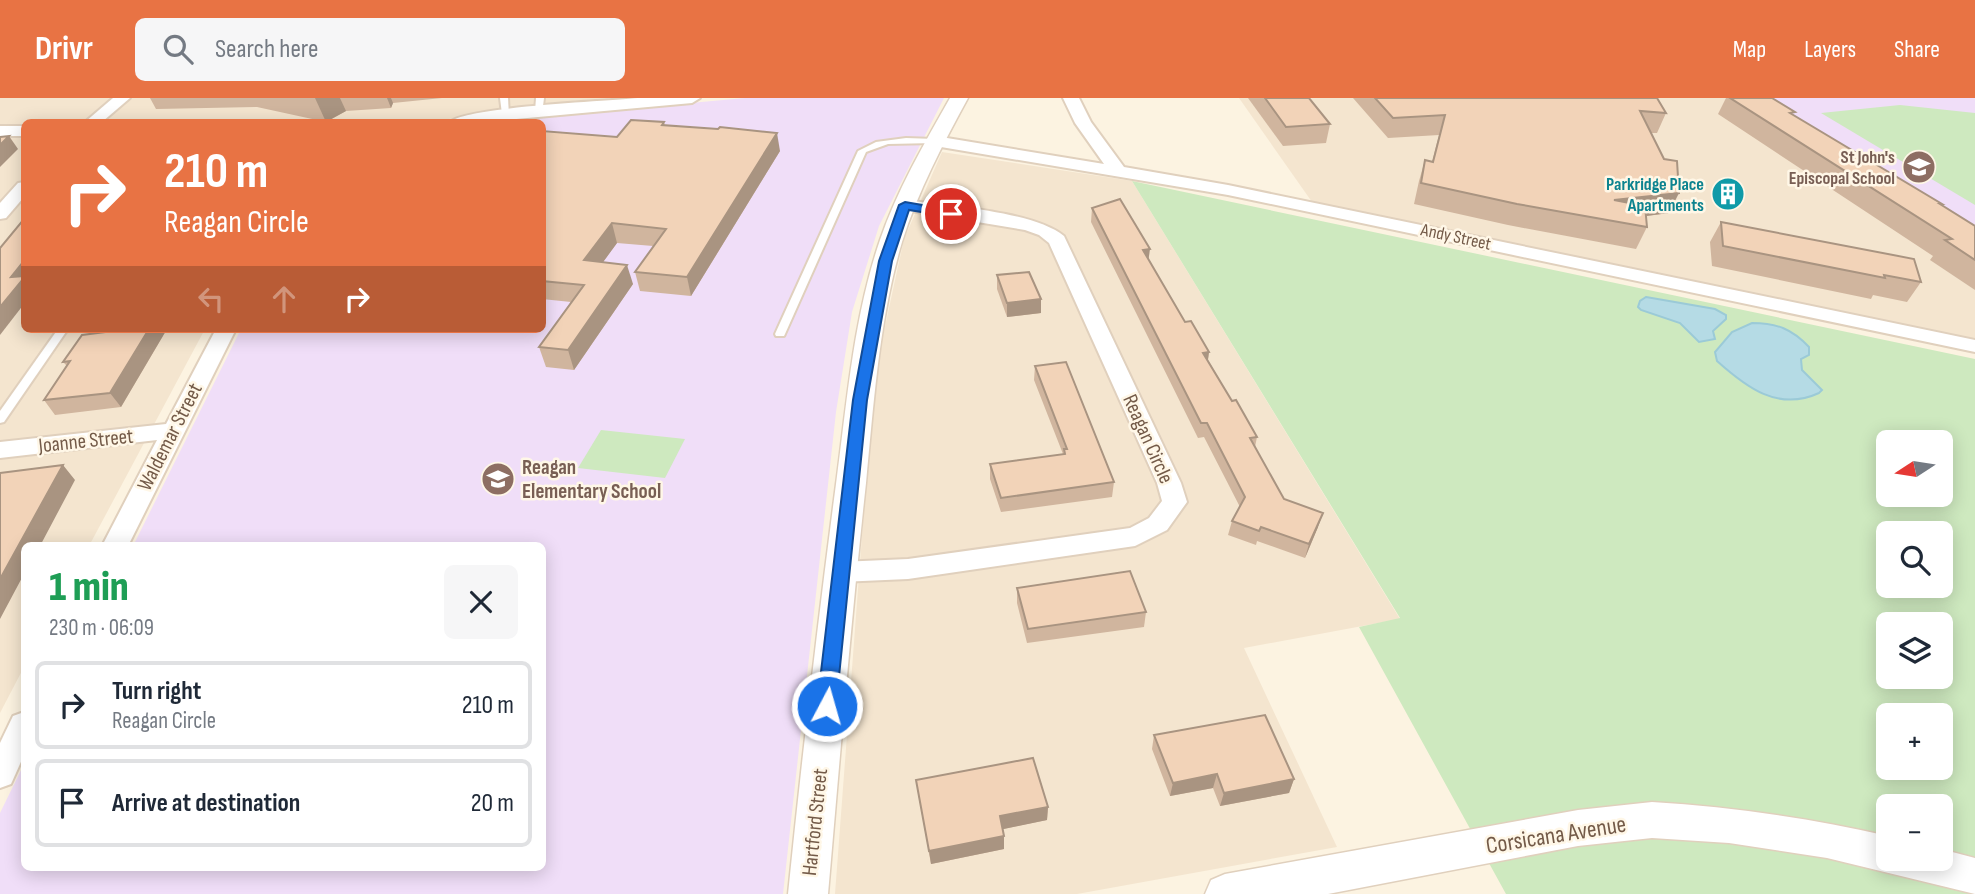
<!DOCTYPE html>
<meta charset="utf-8">
<style>
:root{--surface:#fff;--page:#f6f6f7;--text:#1f2937;--muted:#747a83;--line:#e0e1e3;--accent:#e87344}
body{margin:0;font-family:"Sofia Sans Condensed",sans-serif;background:var(--page);color:var(--text);height:100vh;display:flex;flex-direction:column;font-size:26px;white-space:nowrap}
*{box-sizing:border-box;margin:0}
p{font-size:23px;color:var(--muted)}
.icon{flex:none;width:38px;height:38px;fill:none;stroke:currentColor;stroke-width:2;stroke-linecap:round;stroke-linejoin:round}
.map{position:relative;flex:1;overflow:hidden}
.panel{position:absolute;left:21px;top:444px;width:525px;height:329px;display:flex;flex-direction:column;background:var(--surface);border-radius:10px;box-shadow:0 4px 18px #0003}
.panel>*{flex:none}
.banner{position:absolute;left:21px;top:21px;width:525px;height:214px;border-radius:10px;box-shadow:0 4px 18px #0003;background:#e87344;color:#fff;overflow:hidden}
.needle{width:46px;rotate:258deg}
.tools{position:absolute;left:1876px;top:332px;display:grid;gap:14px}
.tools a{display:grid;place-items:center;width:77px;height:77px;border-radius:10px;background:var(--surface);box-shadow:0 4px 18px #0003;font-size:35px}
.pin{position:absolute;display:grid;place-items:center;width:60px;height:60px;color:#fff;margin:-30px;border:4px solid #fff;border-radius:50%;box-shadow:0 2px 7px #0007}
.me{position:absolute;width:77px;margin:-38px;rotate:6deg;stroke-linejoin:round;filter:drop-shadow(0 0 5px #0008)}
.turn{display:flex;align-items:center;gap:24px;height:147px;padding:0 28px;font-size:32px}
.turn .icon{width:91px;height:91px;stroke-width:2.5}
.turn b{display:block;font-size:49px;line-height:60px}
.lanes{display:flex;align-items:center;height:66px;padding:0 28px;background:#0003;justify-content:center;gap:35px;direction:ltr}
.lanes .off{opacity:.35}
.round{display:grid;place-items:center;flex:none;width:74px;height:74px;border-radius:10px;background:var(--page)}
.summary{display:flex;align-items:center;justify-content:space-between;height:119px;padding:0 28px}
h1{font-size:42px;font-weight:800;line-height:52px;color:#1e9e55}
ul{padding:0;list-style:none}
li{display:flex;align-items:center;gap:21px;height:88px;margin:0 14px 10px;padding:0 14px;border:4px solid var(--line);border-radius:10px}
li div{flex:1}
li b{display:block;font-size:26px}
li em{font-style:normal}
header{display:flex;align-items:center;gap:42px;box-sizing:border-box;height:98px;padding:0 35px;background:var(--accent);color:#fff}
header strong{font-size:33px}
nav{display:flex;gap:38px;margin-inline-start:auto;font-size:24px}
.search{width:490px;height:63px;background:var(--page);display:flex;align-items:center;gap:18px;box-sizing:border-box;padding:0 24px;border-radius:10px;color:var(--muted);font-size:26px}
.map>svg:first-child{display:block}
.residential{fill:#f4e5cf}
.education{fill:#f0def8}
.green{fill:#cee9bf;fill-rule:evenodd}
.water{fill:#b5dbe5;stroke:#9bcad7;stroke-width:2}
.lines{fill:none;stroke-linecap:round;stroke-linejoin:round}
.service-casing{stroke:#e0d0bd;stroke-width:4}
.minor-casing{stroke:#e0d0bd;stroke-width:4}
.tertiary-casing{stroke:#e0d0bd;stroke-width:3}
.service{fill:#fff;fill-rule:evenodd}
.minor{fill:#fff;fill-rule:evenodd}
.tertiary{fill:#fff;fill-rule:evenodd}
.wall{fill:#d0b59e}
.shaded-wall{fill:#a99481}
.building{fill:#f2d3b8;stroke:#a99481;stroke-width:2}
.route{fill:#1a73e8;stroke:#114b97;stroke-width:2}
.labels{text-anchor:middle;dominant-baseline:central;stroke-width:5;stroke-linejoin:round;paint-order:stroke}
.far-education-label{font-size:18px;font-weight:bold;fill:#785e54;stroke:#fff7e7;text-anchor:end}
.far-culture-label{font-size:18px;font-weight:bold;fill:#0d838f;stroke:#fff7e7;text-anchor:end}
.far-street-label{font-size:18px;fill:#735a48;stroke:#fff7e7}
.street-label{font-size:21px;fill:#735a48;stroke:#fff7e7}
.education-label{font-size:21px;font-weight:bold;fill:#785e54;stroke:#fff7e7;text-anchor:start}
.near-street-label{font-size:24px;fill:#735a48;stroke:#fff7e7}
</style>
<header>
<strong>Drivr</strong>
<div class="search"><svg class="icon" aria-label="search" viewBox="0 0 24 24"><circle cx="10" cy="10" r="6"/><path d="M15 15l6 6"/></svg>Search here</div>
<nav><a>Map</a><a>Layers</a><a>Share</a></nav>
</header>
<div class="map">
<svg width="1975" height="796" viewBox="0 0 1975 796">
<rect width="100%" height="100%" fill="#fcf3e1"/>
<g class="residential">
<polygon points="0,0 606,0 518,8 433,24 24,24 24,231 205,231 89,448 24,448 24,569 0,615"/>
<polygon points="1239,0 1740,0 1975,147 1975,242 1312,104"/>
<polygon points="942,54 1132,83 1400,521 1244,550 1337,749 1077,796 835,796 874,279 904,141"/>
</g>
<g class="education">
<polygon points="745,0 944,0 879,128 852,214 836,314 783,796 0,796 0,715 24,666 24,770 542,770 542,448 133,448 241,231 542,231 542,24 483,24"/>
<polygon points="1751,0 1975,0 1975,137"/>
</g>
<g class="green">
<polygon points="1900,7 1975,15 1975,107 1821,15"/>
<path d="M1132 83 1975 261V796H1506L1359 529 1400 520ZM1888 345H1941V397H1888ZM1888 436H1941V488H1888ZM1888 527H1941V579H1888ZM1888 618H1941V670H1888ZM1888 709H1941V761H1888Z"/>
<polygon points="601,332 685,341 665,380 578,370"/>
</g>
<g class="water">
<polygon points="1646,199 1715,211 1726,217 1726,221 1713,233 1715,241 1699,244 1680,225 1641,212 1638,209 1640,203"/>
<path d="M1752 225C1777 225 1792 231 1809 249V257L1801 261 1802 272 1822 292 1819 295C1778 314 1746 289 1717 263L1715 254 1732 234Z"/>
</g>
<g class="lines">
<defs>
<g id="service">
<polygon points="500,0 508,0 509,18 502,16"/>
<polygon points="536,0 544,0 542,16 535,14"/>
<polygon points="906,40 935,41 939,43 935,45 888,46 866,54 785,236 784,238 776,238 775,236 858,53 876,44"/>
<polygon points="58,231 68,231 4,324 0,325 0,313"/>
</g>
<g id="minor">
<polygon points="113,0 130,0 102,24 85,24"/>
<path d="M638 0H700L692 5 484 24H450C465 9 608 3 638 0Z"/>
<polygon points="1063,0 1079,0 1091,24 1124,69 1228,87 1975,242 1975,254 1228,97 935,48 927,43 935,38 1104,66 1075,25"/>
<rect x="0" y="28" width="24" height="10"/>
<polygon points="24,84 24,99 6,120 0,121 0,105 18,85"/>
<path d="M905 102C947 108 1033 113 1064 138L1181 385 1187 404 1167 432 1135 448 908 481 840 484 831 481 827 474 831 467 840 464 908 461 1130 430 1149 420 1162 403 1157 385 1049 145 1039 137 1025 132 899 111 896 107Z"/>
<polygon points="216,231 236,231 128,448 102,448 157,342 0,360 0,344 166,326"/>
<polygon points="24,614 24,657 11,686 0,690 0,645 13,618"/>
</g>
<g id="tertiary">
<path d="M950 0H968C943 46 918 93 902 144 879 222 874 304 866 385 851 522 840 659 828 796H788C802 659 818 523 836 386 847 305 853 221 880 142 897 92 924 46 950 0Z"/>
<path d="M1652 704C1732 709 1810 720 1888 738V761H1941V751L1975 760V796L1827 760 1729 745 1652 740 1578 748 1328 796H1205L1211 782 1225 776 1578 712Z"/>
</g>
</defs>
<use href="#service" class="service-casing"/>
<use href="#minor" class="minor-casing"/>
<use href="#tertiary" class="tertiary-casing"/>
<use href="#service" class="service"/>
<use href="#minor" class="minor"/>
<use href="#tertiary" class="tertiary"/>
</g>
<g class="wall">
<polygon points="150,0 442,0 393,5 391,10 346,13 326,24 257,9 156,11"/>
<polygon points="1248,0 1309,0 1330,26 1326,45 1283,48"/>
<polygon points="1353,0 1657,0 1666,15 1657,35 1651,35 1669,115 1646,118 1647,129 1636,151 1508,127 1414,106 1419,83 1425,62 1432,64 1439,37 1388,40"/>
<polygon points="1726,0 1772,0 1793,17 1975,128 1975,192 1930,162 1933,158 1718,16"/>
<polygon points="664,24 665,27 780,53 691,198 640,193 635,174 653,148 617,145 603,164 633,186 574,272 546,269 539,249 571,204 542,201 542,33 617,39"/>
<polygon points="1092,110 1148,160 1185,224 1209,254 1208,262 1232,303 1257,339 1255,349 1284,401 1318,429 1305,460 1257,443 1256,447 1228,437 1232,423 1240,409 1204,339 1198,340 1091,124"/>
<polygon points="1721,124 1921,184 1907,204 1873,197 1871,201 1712,168 1710,144"/>
<polygon points="997,177 1041,201 1041,215 1007,219 997,191"/>
<polygon points="114,231 167,231 121,309 55,317 44,302 67,268 63,264 113,233"/>
<polygon points="1035,268 1114,384 1112,399 1001,414 990,381 990,366 1063,356 1034,282"/>
<polygon points="1017,490 1146,514 1144,529 1027,545 1017,505"/>
<polygon points="1154,637 1294,681 1289,695 1220,708 1213,690 1170,698 1152,651"/>
<polygon points="916,682 1048,709 1047,722 1003,731 1004,738 1004,751 931,766 918,695"/>
</g>
<g class="shaded-wall">
<polygon points="315,0 340,0 346,13 326,24"/>
<polygon points="387,0 391,0 393,5 391,10"/>
<polygon points="777,35 780,53 691,198 687,179"/>
<polygon points="9,38 18,51 0,69 0,47"/>
<polygon points="1679,95 1669,115 1609,123 1614,102"/>
<polygon points="612,125 617,145 590,182 584,162"/>
<polygon points="1150,151 1148,165 1143,152"/>
<polygon points="24,163 24,206 0,237 0,209 11,179"/>
<polygon points="627,167 633,186 574,272 568,252"/>
<polygon points="1041,201 1041,215 1007,219 1007,205"/>
<polygon points="149,231 167,231 121,309 110,295"/>
<polygon points="1209,254 1207,268 1203,255"/>
<polygon points="63,367 75,382 40,448 24,448 24,476 0,521 0,481"/>
<polygon points="1323,415 1318,429 1305,460 1309,446"/>
<polygon points="1217,676 1213,690 1170,698 1173,685"/>
<polygon points="1294,681 1289,695 1220,708 1224,695"/>
<polygon points="1048,709 1047,722 999,732 1000,718"/>
<polygon points="1004,738 1004,751 931,766 929,753"/>
</g>
<g class="building">
<polygon points="1265,0 1309,0 1330,26 1286,29"/>
<polygon points="1375,0 1657,0 1666,15 1640,13 1664,61 1677,63 1679,95 1614,102 1645,108 1647,129 1517,106 1421,85 1425,62 1433,64 1445,17 1393,20"/>
<polygon points="1730,0 1772,0 1795,14 1790,15 1942,106 1940,106 1975,128 1975,162 1945,142 1952,141"/>
<polygon points="631,22 664,24 662,27 718,31 720,29 777,35 687,179 635,174 666,131 612,125 584,162 627,167 568,252 539,249 584,187 542,183 542,33 617,39"/>
<polygon points="9,38 0,47 0,39"/>
<polygon points="1120,101 1150,151 1143,152 1185,224 1191,223 1209,254 1203,255 1232,303 1236,302 1257,339 1250,340 1284,401 1323,415 1309,446 1261,429 1259,433 1232,423 1245,399 1207,325 1201,325 1092,110"/>
<polygon points="24,121 24,163 11,179 24,178 24,180 0,209 0,150"/>
<polygon points="1721,124 1914,161 1921,184 1884,177 1885,180 1723,148"/>
<polygon points="1029,174 1041,201 1007,205 997,177"/>
<polygon points="114,231 149,231 110,295 44,302 70,263 63,264 82,237 113,233"/>
<polygon points="1066,264 1114,384 1001,400 990,366 1065,356 1064,351 1067,351 1035,268"/>
<polygon points="63,367 0,481 0,375"/>
<polygon points="1130,473 1146,514 1028,531 1017,490"/>
<polygon points="1265,617 1294,681 1224,695 1217,676 1173,685 1154,637"/>
<polygon points="1033,660 1048,709 1000,718 1004,738 929,753 916,682"/>
</g>
<polygon class="route" points="905,104 951,112 957,116 951,119 909,112 892,163 867,302 836,608 833,614 827,616 820,614 817,608 853,302 879,163 899,107"/>
<defs>
<symbol id="school-disc" viewBox="-11 -11 22 22"><circle r="9.5" fill="#8d6e63" stroke="#fff7e7"/><path d="M0-5L7-2L0 1L-7-2ZM-4 1L0 2.5L4 1V4Q0 6-4 4Z" fill="#fff"/></symbol>
<symbol id="building-disc" viewBox="-11 -11 22 22"><circle r="9.5" fill="#0f9aa8" stroke="#fff7e7"/><path d="M-4-6H4V6H1V3H-1V6H-4ZM-2.5-4.3h1.7v1.8h-1.7ZM.8-4.3h1.7v1.8H.8ZM-2.5-1h1.7V.8h-1.7ZM.8-1h1.7V.8H.8Z" fill="#fff"/></symbol>
</defs>
<g fill-rule="evenodd">
<use href="#school-disc" x="1900" y="50" width="38" height="38"/>
<use href="#building-disc" x="1709" y="77" width="38" height="38"/>
<use href="#school-disc" x="479" y="362" width="38" height="38"/>
</g>
<g class="labels">
<g class="far-education-label">
<text x="1895" y="59">St John's<tspan x="1895" dy="21">Episcopal School</tspan></text>
</g>
<g class="far-culture-label">
<text x="1704" y="86">Parkridge Place<tspan x="1704" dy="21">Apartments</tspan></text>
</g>
<g class="far-street-label">
<text transform="translate(1456 139) rotate(12)">Andy Street</text>
</g>
<g class="street-label">
<text transform="translate(170 339) rotate(-63)">Waldemar Street</text>
<text transform="translate(1148 341) rotate(66)">Reagan Circle</text>
<text transform="translate(86 343) rotate(-6)">Joanne Street</text>
<text transform="translate(815 724) rotate(-84)">Hartford Street</text>
</g>
<g class="education-label">
<text x="522" y="369">Reagan<tspan x="522" dy="24">Elementary School</tspan></text>
</g>
<g class="near-street-label">
<text transform="translate(1556 737) rotate(-9)">Corsicana Avenue</text>
</g>
</g>
</svg>
<div class="tools">
<a><svg class="needle" viewBox="-14 -14 28 28"><path d="M0-13l5 13h-10z" fill="#e53935"/><path d="M0 13l5-13h-10z" fill="#747a83"/></svg></a>
<a><svg class="icon" aria-label="search" viewBox="0 0 24 24"><circle cx="10" cy="10" r="6"/><path d="M15 15l6 6"/></svg></a>
<a><svg class="icon" aria-label="layers" viewBox="0 0 24 24"><path d="M12 4l9 5-9 5-9-5zM3 14l9 5 9-5"/></svg></a>
<a>+</a>
<a>−</a>
</div>
<div class="pin" style="left:951px;top:116px;background:#d93025"><svg class="icon" aria-label="arrive" viewBox="0 0 24 24"><path d="M6 21V4h12l-3 4 3 4H6"/></svg></div>
<svg class="me" style="left:827px;top:608px" viewBox="-20 -20 40 40"><circle r="17" fill="#1a73e8" stroke="#fff" stroke-width="3"/><path d="M0-11L8 9 0 5-8 9z" fill="#fff"/></svg>
<div class="banner">
<div class="turn"><svg class="icon" aria-label="right" viewBox="0 0 24 24"><path d="M7 20v-9h11M14 6l5 5-5 5"/></svg><div><b>210 m</b>Reagan Circle</div></div>
<div class="lanes"><svg class="icon off" aria-label="left" viewBox="0 0 24 24"><path d="M17 20v-9H6M10 6l-5 5 5 5"/></svg><svg class="icon off" aria-label="ahead" viewBox="0 0 24 24"><path d="M12 20V5M6 11l6-6 6 6"/></svg><svg class="icon" aria-label="right" viewBox="0 0 24 24"><path d="M7 20v-9h11M14 6l5 5-5 5"/></svg></div>
</div>
<section class="panel">
<div class="summary"><div><h1>1 min</h1><p>230 m · 06:09</p></div><a class="round"><svg class="icon" aria-label="close" viewBox="0 0 24 24"><path d="M6 6l12 12M18 6L6 18"/></svg></a></div>
<ul>
<li><svg class="icon" aria-label="right" viewBox="0 0 24 24"><path d="M7 20v-9h11M14 6l5 5-5 5"/></svg><div><b>Turn right</b><p>Reagan Circle</p></div><em>210 m</em></li>
<li><svg class="icon" aria-label="arrive" viewBox="0 0 24 24"><path d="M6 21V4h12l-3 4 3 4H6"/></svg><div><b>Arrive at destination</b></div><em>20 m</em></li>
</ul>
</section>
</div>
